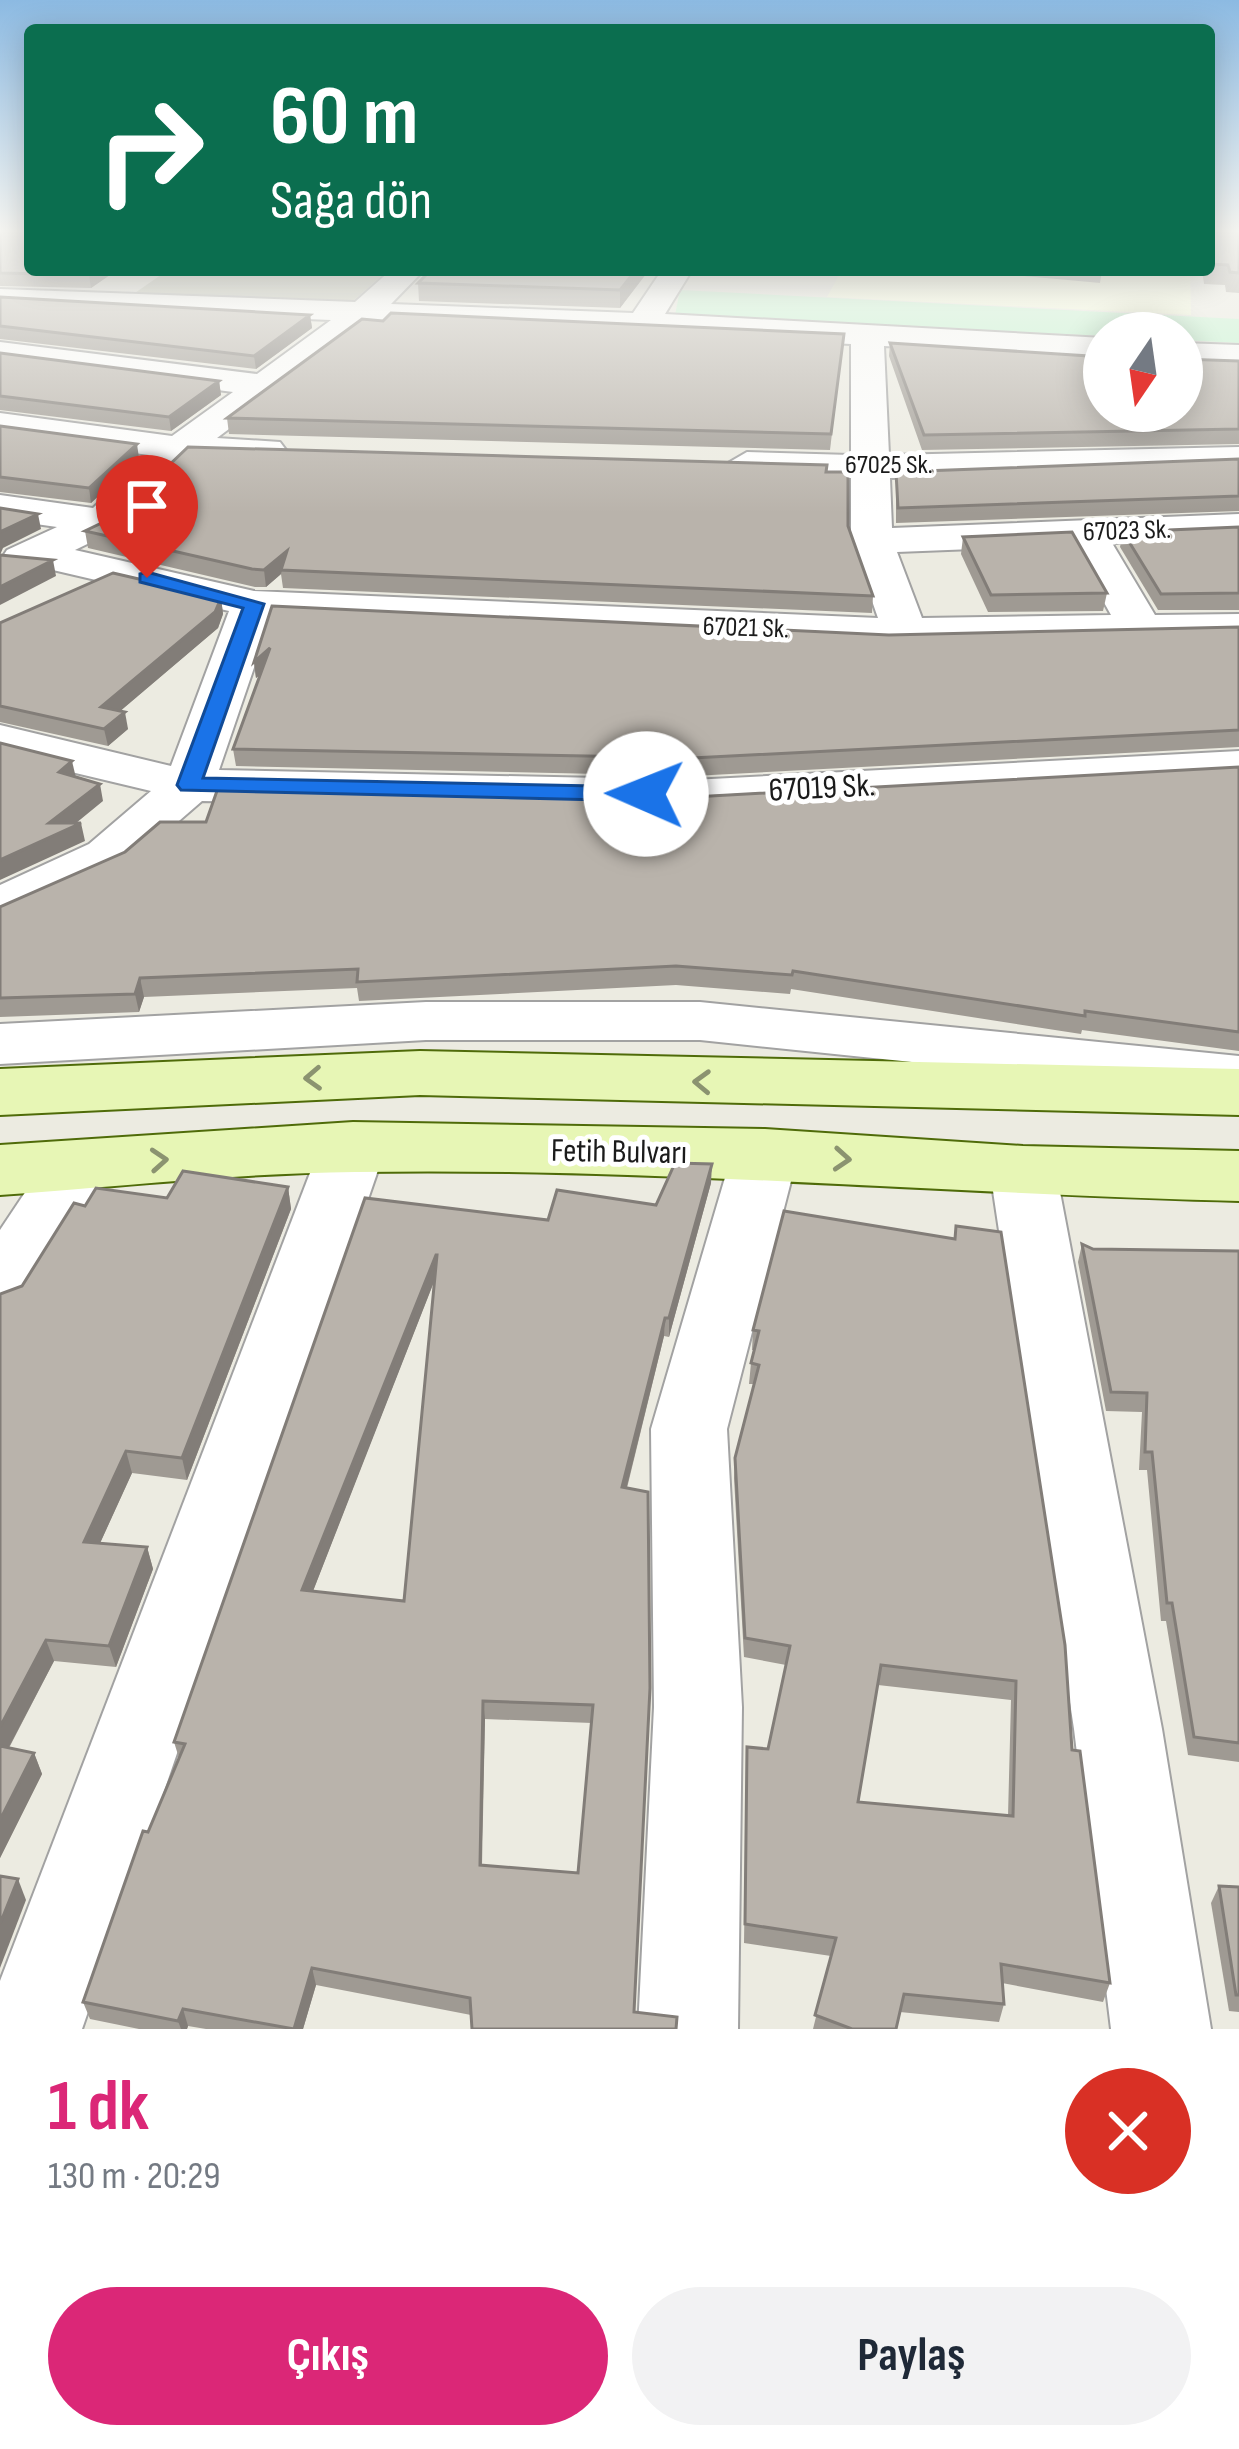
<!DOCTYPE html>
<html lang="tr">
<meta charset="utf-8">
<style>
:root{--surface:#fff;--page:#f2f2f3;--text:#1f2937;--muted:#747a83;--accent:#db2777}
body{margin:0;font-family:"Sofia Sans Condensed",sans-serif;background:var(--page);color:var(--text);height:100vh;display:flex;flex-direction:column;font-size:45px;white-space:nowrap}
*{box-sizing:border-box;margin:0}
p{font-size:39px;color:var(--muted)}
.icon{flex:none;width:66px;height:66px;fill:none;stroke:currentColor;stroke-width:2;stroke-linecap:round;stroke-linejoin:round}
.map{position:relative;height:2029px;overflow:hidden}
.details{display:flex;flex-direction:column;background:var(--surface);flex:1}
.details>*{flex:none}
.top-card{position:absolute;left:24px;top:24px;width:1191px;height:252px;border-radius:12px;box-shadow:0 6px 30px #0003;background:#0b6e4f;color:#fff;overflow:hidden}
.needle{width:78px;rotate:193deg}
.tools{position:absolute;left:1083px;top:312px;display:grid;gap:24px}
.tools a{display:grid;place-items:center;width:120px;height:120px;border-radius:50%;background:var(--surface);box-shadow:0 6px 30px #0003;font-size:60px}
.pin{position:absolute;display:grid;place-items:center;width:102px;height:102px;color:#fff;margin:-123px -51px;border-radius:50% 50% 50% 0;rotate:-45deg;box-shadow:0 0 12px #0007}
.pin .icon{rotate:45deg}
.me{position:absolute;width:132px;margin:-66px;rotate:271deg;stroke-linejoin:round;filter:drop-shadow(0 0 9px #0008)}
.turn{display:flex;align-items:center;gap:42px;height:252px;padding:0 48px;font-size:54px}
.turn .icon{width:156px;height:156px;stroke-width:2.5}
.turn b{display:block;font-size:84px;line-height:102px}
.round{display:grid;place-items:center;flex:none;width:126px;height:126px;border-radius:63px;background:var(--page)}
.headline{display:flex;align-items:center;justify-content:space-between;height:204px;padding:0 48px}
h1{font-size:72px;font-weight:700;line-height:90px;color:var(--accent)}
.button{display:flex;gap:24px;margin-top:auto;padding:24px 48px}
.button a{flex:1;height:138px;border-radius:72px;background:var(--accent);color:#fff;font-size:48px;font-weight:700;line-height:138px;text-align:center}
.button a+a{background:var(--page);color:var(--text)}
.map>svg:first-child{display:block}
.education{fill:#f7fdd9}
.construction{fill:#bdc0ad}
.park{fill:#bef6cd}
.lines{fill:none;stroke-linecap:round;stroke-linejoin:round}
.street-casing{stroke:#a2a2a2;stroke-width:4}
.secondary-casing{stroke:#4f6b09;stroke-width:4}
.street{fill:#fff;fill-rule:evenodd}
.secondary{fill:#e7f6b5;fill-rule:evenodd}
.wall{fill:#9f9a93;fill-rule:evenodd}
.shaded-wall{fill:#827d78}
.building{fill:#b9b3ab;stroke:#827d78;stroke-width:3;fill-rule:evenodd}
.oneway{stroke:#8b9370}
.route{fill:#1a73e8;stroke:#114b97;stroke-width:3}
.labels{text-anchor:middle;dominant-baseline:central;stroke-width:10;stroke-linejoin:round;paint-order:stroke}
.far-street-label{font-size:27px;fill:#1b1b1b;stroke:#fff}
.street-label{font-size:33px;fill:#1b1b1b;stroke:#fff}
</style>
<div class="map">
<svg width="1239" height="2029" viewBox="0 0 1239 2029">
<rect width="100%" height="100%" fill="#ecebe1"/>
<polygon class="education" points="842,270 1190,270 1191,315 827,297"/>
<polygon class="construction" points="168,270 388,270 353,301 132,295"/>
<polygon class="park" points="680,290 1239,319 1239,343 1182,340 1182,333 1104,336 675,315"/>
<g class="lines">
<defs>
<g id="street">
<path d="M391 270H424L391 304 633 313 662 270H692L665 314 1104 338V358L884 346 889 455 1239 447V469L890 478 892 528 1239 514V538L1112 543 1155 615 1239 614V640L852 645 271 618 219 770 692 780 1239 751V781L692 810 202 801 127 866 0 923V885L89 844 151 791 0 755V725L171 766 229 611 40 567 22 572 7 568 1 559 7 550 57 527 0 519V495L93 508 149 455 0 435V413L172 436 233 392 0 362V342L257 374 331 320 0 307V289L355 302ZM371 322 851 344V455L747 452 728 463 747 474 851 478V541L878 618 254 591 75 550 116 530 189 459 280 458 286 450 280 442 217 438ZM1072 545 1111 615 922 618 897 552Z"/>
<polygon points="1182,343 1239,345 1239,365 1182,363"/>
<polygon points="426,1002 700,1002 1239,1056 1239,1096 700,1040 426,1040 0,1064 0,1024"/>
<polygon points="353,1125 376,1131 386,1147 82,2029 0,2029 0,1981 320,1147 330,1131"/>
<polygon points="765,1131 788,1138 798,1154 727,1429 742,1707 738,2029 638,2029 654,1707 651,1429 732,1154 742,1138"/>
<polygon points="77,1142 100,1149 110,1165 25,1306 0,1313 0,1230 54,1149"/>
<polygon points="1023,1148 1046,1155 1056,1171 1162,1729 1211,2029 1111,2029 1074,1729 990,1171 1000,1155"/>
</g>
<g id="secondary">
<polygon points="420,1051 1239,1069 1239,1115 420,1095 0,1115 0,1069"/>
<path d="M353 1122 765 1129 1023 1146 1239 1151V1201C944 1194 650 1167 355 1172 237 1173 118 1187 0 1195V1145Z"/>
</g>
</defs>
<use href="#street" class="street-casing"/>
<use href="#secondary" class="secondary-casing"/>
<use href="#street" class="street"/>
<use href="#secondary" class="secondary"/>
</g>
<g class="wall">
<polygon points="0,229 117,270 91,288 0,286"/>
<polygon points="1209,229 1239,229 1239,293 1226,292 1225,285 1204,284 1202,270 1209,270"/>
<polygon points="431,270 649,270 620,308 419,301 418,283"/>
<polygon points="961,270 1102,270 1100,283"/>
<polygon points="0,298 310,315 312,328 256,369 0,339"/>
<polygon points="383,321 844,334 830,450 229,434 227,418"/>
<polygon points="890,343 1104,357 1239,361 1239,444 922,450 889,356"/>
<polygon points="0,353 219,381 221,395 171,431 0,410"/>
<polygon points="0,426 139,458 91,503 0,492"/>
<polygon points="1239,459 1239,511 896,523 896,472"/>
<polygon points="826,472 848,526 873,596 872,613 283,588 281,574 266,587 255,587 88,548 85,531"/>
<polygon points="1239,527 1239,610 1158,610 1120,547 1123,532"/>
<polygon points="963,537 1107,593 1103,611 988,612 961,554"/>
<polygon points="221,598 223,614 218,628 120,711 128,729 108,746 0,722 0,623"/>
<polygon points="1239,627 1239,747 692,776 236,766 233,749 261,674 256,678 254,662 889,635"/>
<polygon points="1239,767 1239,1051 1082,1030 1081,1034 791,989 790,994 676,985 359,1001 357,988 144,997 139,1012 0,1017 0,907 206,822"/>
<path d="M711 1183 669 1337 664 1336 627 1488 634 2012 471 2015 316 1985 303 2029H206L188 2026 187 2029H139L90 2019 83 2002 179 1758 174 1742 365 1198 548 1220 656 1205ZM435 1279 404 1601 313 1591 365 1457ZM485 1719 592 1723 578 1873 482 1866Z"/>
<polygon points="288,1187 291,1209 187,1480 132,1473 100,1543 147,1547 153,1569 116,1667 54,1661 9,1748 34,1753 42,1774 0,1858 0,1294 22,1286 85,1206"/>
<path d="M956 1226 1072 1750 1110 1983 1103 2002 1002 1983 1004 2004 999 2022 900 2012 896 2029H813L831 1956 744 1943 747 1747 768 1749 786 1665 744 1657 734 1478 735 1458 754 1384H749L751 1363 754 1350H752L753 1330 954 1239ZM878 1685 1011 1700 1008 1816 858 1802Z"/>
<polygon points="1082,1244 1093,1249 1239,1251 1239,1762 1188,1755 1166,1621 1161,1621 1147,1470 1139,1470 1142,1412 1106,1411 1078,1262"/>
<polygon points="1219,1886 1239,1887 1239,2012 1229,2011 1211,1903"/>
</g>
<g class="shaded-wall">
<polygon points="96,270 117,270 91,288 89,275"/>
<polygon points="636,270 649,270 620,308 620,290"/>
<polygon points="310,315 312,328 256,369 254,356"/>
<polygon points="219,381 221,395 171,431 169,417"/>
<polygon points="137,444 139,458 91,503 89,488"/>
<polygon points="38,514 41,529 3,548 0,555 0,532"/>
<polygon points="287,551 281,574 266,587 264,570"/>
<polygon points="53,560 56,576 0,605 0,587"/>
<polygon points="221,598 223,614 218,628 105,724 101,707"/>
<polygon points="270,648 273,665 256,678 254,662"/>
<polygon points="125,712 128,729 108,746 104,729"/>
<polygon points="72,761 76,778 59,772"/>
<polygon points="100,784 103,801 70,828 81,823 85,841 0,880 0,860"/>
<polygon points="140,978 144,997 139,1012 135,994"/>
<polygon points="712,1164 711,1183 669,1337 669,1318"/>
<polygon points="288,1187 291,1209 187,1480 182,1458"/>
<polygon points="436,1255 437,1274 306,1609 302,1590"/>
<polygon points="665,1318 664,1336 622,1506 622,1487"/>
<polygon points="126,1451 132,1473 91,1563 84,1542"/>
<polygon points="147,1547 153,1569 116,1667 109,1646"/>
<polygon points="46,1640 54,1661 0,1764 0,1727"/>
<polygon points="483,1701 485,1719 481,1883 480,1865"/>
<polygon points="34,1753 42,1774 0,1858 0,1820"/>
<polygon points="18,1879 26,1900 0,1968 0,1924"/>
<polygon points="312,1968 316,1985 303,2029 294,2029"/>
<polygon points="183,2009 188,2026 187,2029 181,2029 178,2021"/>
</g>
<g class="building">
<polygon points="0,229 30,229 30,270 96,270 89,275 0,273"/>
<polygon points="1209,229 1239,229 1239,273 1230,272 1228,265 1209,264"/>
<polygon points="431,270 636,270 620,290 418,283"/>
<polygon points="0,297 310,315 254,356 0,326"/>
<polygon points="391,313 844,334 831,434 227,418 362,319 383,321"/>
<polygon points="890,343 1104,357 1104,411 1182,411 1182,359 1239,361 1239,429 924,435"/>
<polygon points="0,353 219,381 169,417 0,396"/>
<polygon points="0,426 137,444 89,488 0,477"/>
<polygon points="188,447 827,465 826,472 848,472 848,526 873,596 281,570 287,551 264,570 252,569 85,531 116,516"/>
<polygon points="1239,459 1239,496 898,508 896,472"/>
<polygon points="0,508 38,514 0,532"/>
<polygon points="1239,527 1239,593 1161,594 1123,532"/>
<polygon points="1072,532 1107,593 991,595 963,537"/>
<polygon points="0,555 53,560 0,587"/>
<polygon points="113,573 221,598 215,612 101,707 125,712 104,729 0,706 0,623"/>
<polygon points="272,606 889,635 1239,627 1239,730 692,758 233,749 270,648 254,662"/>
<polygon points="0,743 72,761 59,772 100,784 49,823 81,823 0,860"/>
<polygon points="1239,767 1239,1032 1085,1011 1085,1016 793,971 792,975 676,966 357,982 358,969 140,978 135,994 0,998 0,907 125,852 160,822 206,822 218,788 693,797"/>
<path d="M675 1163 712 1164 669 1318H665L622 1487 648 1492 650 1688 634 2012 677 2017 676 2029H472L470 1998 312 1968 294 2029 183 2009 178 2021 83 2002 143 1831 148 1832 185 1744 174 1742 365 1198 548 1220 557 1190 656 1205ZM436 1255H437L404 1601 302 1590ZM483 1701 593 1705 578 1873 480 1865Z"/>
<polygon points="183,1171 288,1187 182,1458 126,1451 84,1542 147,1547 109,1646 46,1640 0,1727 0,1294 22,1286 74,1203 85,1206 96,1188 167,1198"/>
<path d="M784 1211 955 1239 956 1226 1001 1232 1065 1645 1072 1750 1080 1751 1110 1983 1001 1964 1004 2004 904 1994 896 2029H852L815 2015 836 1938 745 1924 747 1747 768 1749 790 1646 745 1638 735 1458 759 1365 751 1363 759 1331 753 1330ZM881 1665 1016 1681 1013 1816 858 1802Z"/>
<polygon points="1082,1244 1093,1249 1239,1251 1239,1743 1194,1737 1172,1603 1167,1603 1152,1452 1145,1452 1147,1393 1111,1392"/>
<polygon points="0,1746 34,1753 0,1820"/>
<polygon points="0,1876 18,1879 0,1924"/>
<polygon points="1219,1886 1239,1887 1239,1995 1236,1995"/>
</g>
<defs><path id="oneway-chevron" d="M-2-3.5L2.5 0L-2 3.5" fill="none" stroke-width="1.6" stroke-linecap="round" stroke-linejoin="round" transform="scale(3)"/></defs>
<g class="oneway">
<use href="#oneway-chevron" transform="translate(313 1078) rotate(177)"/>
<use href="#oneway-chevron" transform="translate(702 1082) rotate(-178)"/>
<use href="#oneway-chevron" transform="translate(842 1159) rotate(4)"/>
<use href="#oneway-chevron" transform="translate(159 1160) rotate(-4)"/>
</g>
<linearGradient id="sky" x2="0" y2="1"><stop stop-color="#8cbae2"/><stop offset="0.45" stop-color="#f6f6f2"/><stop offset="1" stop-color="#f6f6f2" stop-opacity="0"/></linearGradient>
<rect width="1239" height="513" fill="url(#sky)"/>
<polygon class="route" points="147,572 264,604 203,778 646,787 658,794 646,801 181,790 177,785 243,608 140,582 140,574"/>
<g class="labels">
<g class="far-street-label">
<text x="889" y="465">67025 Sk.</text>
<text transform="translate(1127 531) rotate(-2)">67023 Sk.</text>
<text transform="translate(746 628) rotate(2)">67021 Sk.</text>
</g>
<g class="street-label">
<text transform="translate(822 788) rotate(-3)">67019 Sk.</text>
<text transform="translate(619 1152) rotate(1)">Fetih Bulvarı</text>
</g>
</g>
</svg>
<div class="tools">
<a><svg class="needle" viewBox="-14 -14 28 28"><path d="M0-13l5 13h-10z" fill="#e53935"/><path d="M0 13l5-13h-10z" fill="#747a83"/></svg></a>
</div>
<div class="pin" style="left:147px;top:578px;background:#d93025"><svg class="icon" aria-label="arrive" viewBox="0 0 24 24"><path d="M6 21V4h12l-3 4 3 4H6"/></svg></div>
<svg class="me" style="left:646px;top:794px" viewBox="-20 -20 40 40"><circle r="19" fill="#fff"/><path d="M0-13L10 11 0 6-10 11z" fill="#1a73e8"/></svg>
<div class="top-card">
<div class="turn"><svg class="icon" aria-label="right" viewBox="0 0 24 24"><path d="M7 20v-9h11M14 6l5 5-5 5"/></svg><div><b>60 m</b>Sağa dön</div></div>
</div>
</div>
<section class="details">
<div class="headline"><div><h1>1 dk</h1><p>130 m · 20:29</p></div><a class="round" style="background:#d93025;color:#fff"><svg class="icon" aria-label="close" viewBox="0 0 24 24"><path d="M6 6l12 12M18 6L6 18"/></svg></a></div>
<div class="button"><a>Çıkış</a><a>Paylaş</a></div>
</section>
